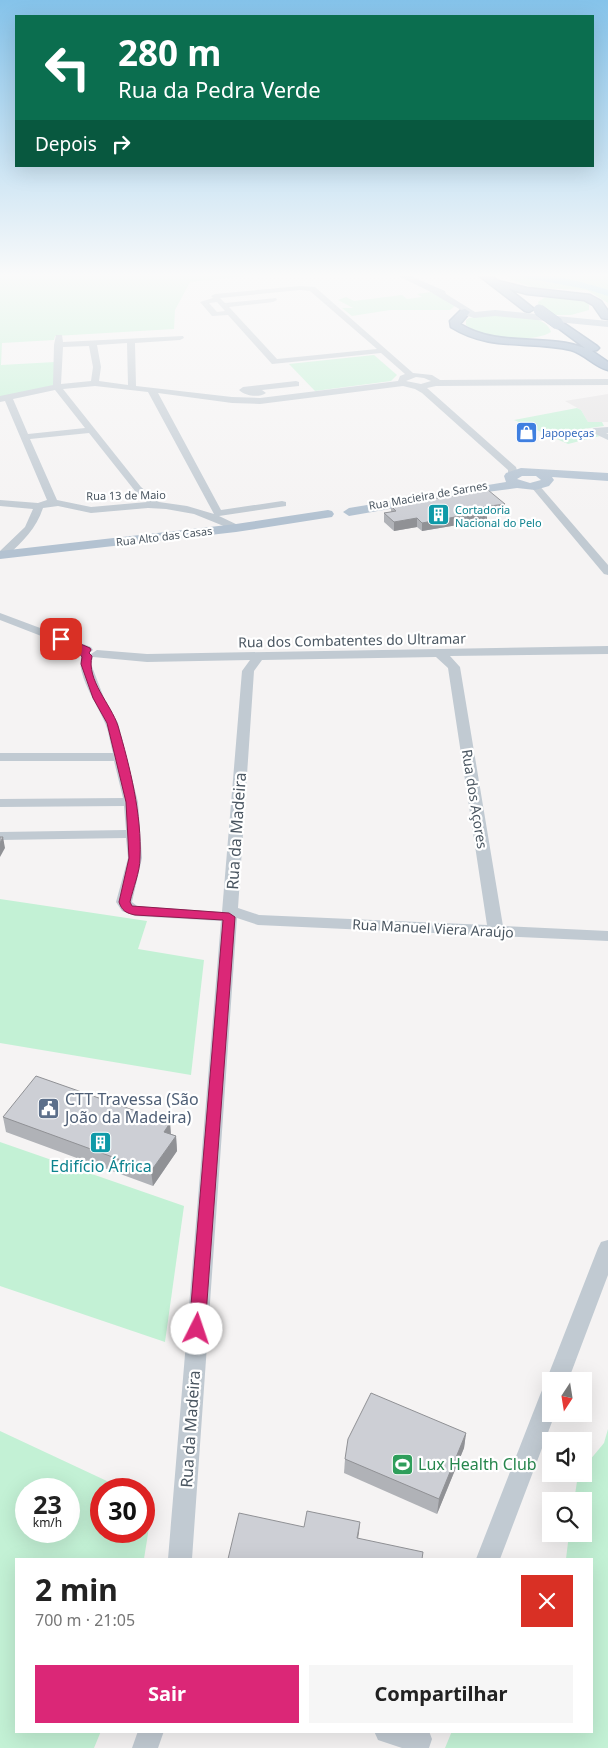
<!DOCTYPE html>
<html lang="pt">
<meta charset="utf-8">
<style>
:root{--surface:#fff;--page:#f6f6f6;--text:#222;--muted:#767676;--accent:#db2777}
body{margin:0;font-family:"Noto Sans",sans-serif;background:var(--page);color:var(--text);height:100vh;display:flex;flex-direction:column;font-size:19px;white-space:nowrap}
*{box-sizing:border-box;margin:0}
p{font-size:16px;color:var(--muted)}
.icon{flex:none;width:28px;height:28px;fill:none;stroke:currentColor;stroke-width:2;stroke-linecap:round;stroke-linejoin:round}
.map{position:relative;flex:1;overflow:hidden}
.side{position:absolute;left:15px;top:1558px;width:578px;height:175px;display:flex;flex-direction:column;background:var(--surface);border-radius:0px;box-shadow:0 5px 20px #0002}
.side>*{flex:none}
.banner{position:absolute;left:15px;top:15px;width:579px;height:152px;border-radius:0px;box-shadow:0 5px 20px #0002;background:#0b6e4f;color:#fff;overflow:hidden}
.needle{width:32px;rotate:192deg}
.tools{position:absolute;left:542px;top:1372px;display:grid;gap:10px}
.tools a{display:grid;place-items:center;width:50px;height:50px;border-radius:0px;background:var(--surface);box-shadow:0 5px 20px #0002;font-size:25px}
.speed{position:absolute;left:15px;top:1478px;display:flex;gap:10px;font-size:25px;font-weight:700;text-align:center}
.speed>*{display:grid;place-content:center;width:65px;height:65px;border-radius:50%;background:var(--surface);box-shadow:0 5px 20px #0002;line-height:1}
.speed small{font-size:12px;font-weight:400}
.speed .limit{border:8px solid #d22;background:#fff;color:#111}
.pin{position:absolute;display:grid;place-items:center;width:42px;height:42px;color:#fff;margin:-21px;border-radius:10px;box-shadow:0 2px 8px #0006}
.me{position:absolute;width:55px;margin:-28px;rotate:4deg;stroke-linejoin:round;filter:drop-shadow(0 0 4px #0008)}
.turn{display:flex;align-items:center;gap:18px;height:105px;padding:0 20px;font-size:22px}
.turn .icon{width:65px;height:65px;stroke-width:2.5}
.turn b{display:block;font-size:35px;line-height:42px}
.then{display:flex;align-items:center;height:48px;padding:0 20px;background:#0003;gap:10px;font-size:19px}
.round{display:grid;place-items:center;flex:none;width:52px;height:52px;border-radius:0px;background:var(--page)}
.headline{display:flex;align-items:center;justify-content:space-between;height:85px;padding:0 20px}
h1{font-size:30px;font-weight:700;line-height:38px}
.cta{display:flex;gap:10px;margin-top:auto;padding:10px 20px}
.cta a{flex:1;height:58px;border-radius:0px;background:var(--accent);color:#fff;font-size:20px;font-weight:700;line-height:58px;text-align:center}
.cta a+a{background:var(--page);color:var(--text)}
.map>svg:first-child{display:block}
.education{fill:#e6e4e5}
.green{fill:#c3f1d5;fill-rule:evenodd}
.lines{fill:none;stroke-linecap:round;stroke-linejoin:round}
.river{fill:#90daee;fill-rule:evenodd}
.highway-casing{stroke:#7690ad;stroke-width:3}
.minor{fill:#c1cad2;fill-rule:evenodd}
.major{fill:#b3c2d1;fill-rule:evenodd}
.highway{fill:#8ba5c1;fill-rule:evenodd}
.highway-bridge-casing{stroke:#7690ad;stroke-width:12;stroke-linecap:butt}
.highway-bridge{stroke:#8ba5c1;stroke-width:11}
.wall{fill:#b0b2b7}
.shaded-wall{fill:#909195}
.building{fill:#cdcfd5;stroke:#909195}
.route{fill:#db2777;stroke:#8e194d}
.labels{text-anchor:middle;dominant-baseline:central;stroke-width:4.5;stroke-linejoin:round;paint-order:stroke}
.far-shop-label{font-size:11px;fill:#366cbe;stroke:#fff;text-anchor:start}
.far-street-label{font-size:11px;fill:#4a5661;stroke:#fff}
.far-culture-label{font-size:11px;fill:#0d838f;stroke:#fff;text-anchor:start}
.street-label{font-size:14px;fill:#4a5661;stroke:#fff}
.near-street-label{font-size:16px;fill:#4a5661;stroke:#fff}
.near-service-label{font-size:16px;fill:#4e5e75;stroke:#fff;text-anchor:start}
.near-culture-label{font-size:16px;fill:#0d838f;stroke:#fff}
.near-leisure-label{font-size:16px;fill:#27864d;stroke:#fff;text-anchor:start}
</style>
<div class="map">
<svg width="608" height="1748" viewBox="0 0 608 1748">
<rect width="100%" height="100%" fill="#f5f3f3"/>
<polygon class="education" points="608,394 608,422 588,422 581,410 565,401"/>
<g class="green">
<polygon points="0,274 266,274 190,282 175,310 174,329 55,336 54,340 2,343 1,365 55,362 55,385 0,398"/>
<polygon points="505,274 608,274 608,303 587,290 535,288 512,280"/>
<polygon points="430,292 456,305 450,310 390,310 352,316 342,308 353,308 338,300 346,297 354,301 402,295 407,299 422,297 417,294"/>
<polygon points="554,296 586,301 589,305 589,310 571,315 552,315 539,306 538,302 544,298"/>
<path d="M490 315C506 316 546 313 551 332 534 343 480 340 466 325V320L469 318Z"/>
<polygon points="374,355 397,375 391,381 315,391 289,364"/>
<polygon points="577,408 581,410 588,422 602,422 604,426 583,429 600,436 568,444 514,420"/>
<polygon points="0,899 147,921 138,949 204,960 191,1075 0,1043"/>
<polygon points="0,1142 184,1206 165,1342 0,1286"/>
<polygon points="608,1429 608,1748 445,1748 452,1731 591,1731 591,1559 566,1559 569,1534 584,1534 584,1501 574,1501 578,1475 584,1474 584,1467 604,1443"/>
<path d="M0 1431 124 1489H101V1531H144V1498L153 1502 144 1559H16V1731H101L94 1748H0ZM26 1489H69V1531H26Z"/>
</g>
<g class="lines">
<path class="river" d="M523 274C551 274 581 281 608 290V296L586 289 526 278Z"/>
<defs>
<g id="highway">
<polygon points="477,274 489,274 498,281 527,288 590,295 601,301 608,311 608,319 602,318 593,305 584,300 527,294 509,289 534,309 529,312 525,311"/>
<path d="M465 309 470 312 460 324C499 348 544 333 585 348L553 324 558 321 562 322 597 346 599 348 597 350 592 351 608 362V370C595 367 585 354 571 350 529 340 491 352 451 327L450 321 461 310Z"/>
</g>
</defs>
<use href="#highway" class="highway-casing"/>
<g class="minor">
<path d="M300 286 315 287 413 373 432 375 440 380 608 379V385L436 386 427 388 516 467 518 474 513 477 508 474V470L422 393 415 389 403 386 260 404 232 403 158 393 221 510 282 501 286 502V506L219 516 240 526 241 528 240 530 236 531 194 514 166 509 148 508 91 513 58 506 43 508C36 529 23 541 7 556H0V551L25 527 33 509 0 506V500L38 503 47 500 5 401 0 402V396L53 385 54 345 56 335H62L63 342 183 336 184 338 180 340 135 343 136 386 232 397 260 398 398 381 400 376 405 374 381 353 272 364 228 315 212 316 200 302 213 298 211 296 215 294ZM300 290 310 291 377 349 277 359 229 307 273 302 277 300 276 298 225 303 220 298ZM217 302 225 311 217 312 209 303ZM127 343 128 385 99 381 101 367 97 345ZM89 346 93 367 91 381 61 384 63 347ZM416 377 424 378 431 381 421 384 406 381ZM95 386 148 392 214 514 187 506 159 502 141 487 63 389ZM55 390 85 428 28 434 13 399ZM89 433 135 491 147 502 91 507 57 500 30 439Z"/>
<path d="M296 381 299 382V386L262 390 266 393C259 398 245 396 239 390L243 387Z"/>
<polygon points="608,427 608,433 606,433 608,434 608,440 589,431 594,428"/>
<polygon points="535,483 538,484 608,565 608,575 604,574 532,488 530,486"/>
<path d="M0 613 91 647 93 650 89 653 91 654 97 650 147 654 608 646V654L450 656 460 667 503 926 608 931V941L258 925 237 918 192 1559H168L221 921 135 916 122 911 116 902 128 858 126 838 0 840V832L126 830 124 806 0 807V799L123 798 114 761H0V753H113C110 743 109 732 105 723 100 709 69 664 85 653L0 620ZM93 657 147 662 250 660 242 671 222 912 137 906 132 902 142 858 138 802 118 723 104 698 91 664ZM436 657 448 668 487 925 259 915 238 908 254 671 262 660Z"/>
<polygon points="608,1240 608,1275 568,1381 551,1381 551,1414 555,1414 500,1559 476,1559 540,1395 543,1388 548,1386 546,1381 598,1248 601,1242"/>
<polygon points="138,1731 164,1731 158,1748 132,1748"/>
<polygon points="374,1731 429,1731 432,1739 429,1748 402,1748 378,1740"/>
</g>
<g class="major">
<polygon points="394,274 406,274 445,291 446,294 475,312 495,310 608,321 608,327 495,316 474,318 462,314 461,310 427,290"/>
<path d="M521 468 608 473V481L552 477 554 480 549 486 535 490 517 488 487 492 349 516 343 512 349 508 506 482 504 476 506 473ZM522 476H536L541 480 530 483 517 479Z"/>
<polygon points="328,510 332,511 334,514 332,517 236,532 0,559 0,551 236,524"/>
</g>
<use href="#highway" class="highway"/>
<defs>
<polyline id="highway-bridge" points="539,310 558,324"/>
</defs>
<use href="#highway-bridge" class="highway-bridge-casing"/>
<use href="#highway-bridge" class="highway-bridge"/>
</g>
<g class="wall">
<polygon points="391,506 505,512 487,515 487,520 422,531 417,527 394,531 384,522 384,513 391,512"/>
<polygon points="3,1117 170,1123 171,1134 176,1136 177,1151 153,1186 6,1132"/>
<polygon points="466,1433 464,1448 437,1514 344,1473 345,1459"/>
</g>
<g class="shaded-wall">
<polygon points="505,504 505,512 487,515 487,520 422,531 422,523 483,507"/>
<polygon points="417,518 417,527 394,531 394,522"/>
<polygon points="3,837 5,848 0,857 0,843"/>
<polygon points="170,1123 171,1138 164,1132"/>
<polygon points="176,1136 177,1151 153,1186 151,1171"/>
<polygon points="466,1433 464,1448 437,1514 439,1499"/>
<polygon points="360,1522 359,1533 356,1549 357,1538"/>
</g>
<g class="building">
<polygon points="488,490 505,504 483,507 488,511 422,523 417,518 394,522 384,513 396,511 391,506"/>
<polygon points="0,837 3,837 0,843"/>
<polygon points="36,1076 170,1123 164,1132 176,1136 151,1171 3,1117"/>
<polygon points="371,1393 466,1433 439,1499 345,1459 348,1439"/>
<polygon points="307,1511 360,1522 357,1538 423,1552 422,1559 228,1559 239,1513 304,1527"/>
</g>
<linearGradient id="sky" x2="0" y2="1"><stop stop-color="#85c3ea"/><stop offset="0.53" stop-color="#fafafa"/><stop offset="1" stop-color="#fafafa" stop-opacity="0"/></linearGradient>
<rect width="608" height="519" fill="url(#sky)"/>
<path class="route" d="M58 637H64L90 648 91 650 89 653 92 656C86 680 111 704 118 726 130 767 142 815 140 858 140 872 133 888 130 902L132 906 229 913 235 917 205 1329 203 1334 197 1336 192 1334 189 1329 223 920 135 915C126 913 122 911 119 902L129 858 126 802 107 723 93 698 81 664 82 657 79 653 80 651 58 641Z"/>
<defs>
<symbol id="shop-square" viewBox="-11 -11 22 22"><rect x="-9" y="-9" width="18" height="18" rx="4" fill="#3f7fe0" stroke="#fff"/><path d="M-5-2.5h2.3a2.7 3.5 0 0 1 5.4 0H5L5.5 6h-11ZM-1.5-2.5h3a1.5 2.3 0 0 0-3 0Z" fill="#fff"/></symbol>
<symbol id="building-square" viewBox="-11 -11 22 22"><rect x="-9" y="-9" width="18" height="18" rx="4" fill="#0f9aa8" stroke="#fff"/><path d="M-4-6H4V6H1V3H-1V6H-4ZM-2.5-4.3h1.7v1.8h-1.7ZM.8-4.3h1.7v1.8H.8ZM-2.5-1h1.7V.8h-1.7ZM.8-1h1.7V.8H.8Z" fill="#fff"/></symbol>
<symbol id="civic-square" viewBox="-11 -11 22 22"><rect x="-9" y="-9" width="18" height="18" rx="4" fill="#5c6f8a" stroke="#fff"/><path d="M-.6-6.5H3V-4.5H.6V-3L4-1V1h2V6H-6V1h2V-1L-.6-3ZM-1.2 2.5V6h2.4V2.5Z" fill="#fff"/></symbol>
<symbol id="stadium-square" viewBox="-11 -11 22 22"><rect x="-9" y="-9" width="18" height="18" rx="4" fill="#2e9e5b" stroke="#fff"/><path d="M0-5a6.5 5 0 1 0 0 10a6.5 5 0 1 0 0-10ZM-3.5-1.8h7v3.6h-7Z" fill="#fff"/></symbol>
</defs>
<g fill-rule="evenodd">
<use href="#shop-square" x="514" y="420" width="25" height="25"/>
<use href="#building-square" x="426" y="502" width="25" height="25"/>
<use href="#civic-square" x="36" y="1096" width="25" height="25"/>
<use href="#building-square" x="88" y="1130" width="25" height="25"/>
<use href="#stadium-square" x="390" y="1452" width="25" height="25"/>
</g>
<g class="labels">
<g class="far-shop-label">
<text x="542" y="432">Japopeças</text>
</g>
<g class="far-street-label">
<text transform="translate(126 495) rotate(-1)">Rua 13 de Maio</text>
<text transform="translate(428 495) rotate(-10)">Rua Macieira de Sarnes</text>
<text transform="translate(164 536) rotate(-7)">Rua Alto das Casas</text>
</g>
<g class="far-culture-label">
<text x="455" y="509">Cortadoria<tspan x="455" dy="13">Nacional do Pelo</tspan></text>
</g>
<g class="street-label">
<text transform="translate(352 640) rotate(-1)">Rua dos Combatentes do Ultramar</text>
<text transform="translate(475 799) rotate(81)">Rua dos Açores</text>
<text transform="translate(433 928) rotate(3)">Rua Manuel Viera Araújo</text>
</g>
<g class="near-street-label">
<text transform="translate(236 831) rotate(-86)">Rua da Madeira</text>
<text transform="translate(190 1429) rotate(-86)">Rua da Madeira</text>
</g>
<g class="near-service-label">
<text x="65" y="1099">CTT Travessa (São<tspan x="65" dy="18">João da Madeira)</tspan></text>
</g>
<g class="near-culture-label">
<text x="101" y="1166">Edifício África</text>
</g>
<g class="near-leisure-label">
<text x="418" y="1464">Lux Health Club</text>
</g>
</g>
</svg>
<div class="tools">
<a><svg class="needle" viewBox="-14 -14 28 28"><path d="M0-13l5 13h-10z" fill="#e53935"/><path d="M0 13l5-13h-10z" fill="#767676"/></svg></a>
<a><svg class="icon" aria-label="sound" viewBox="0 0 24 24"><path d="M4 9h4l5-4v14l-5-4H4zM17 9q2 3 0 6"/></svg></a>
<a><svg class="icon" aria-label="search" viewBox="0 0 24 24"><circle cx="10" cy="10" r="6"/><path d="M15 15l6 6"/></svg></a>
</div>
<div class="speed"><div>23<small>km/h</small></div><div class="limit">30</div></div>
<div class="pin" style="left:61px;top:639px;background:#d93025"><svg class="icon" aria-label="arrive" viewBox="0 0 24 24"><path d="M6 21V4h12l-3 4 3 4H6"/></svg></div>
<svg class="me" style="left:197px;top:1329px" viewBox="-20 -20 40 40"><circle r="19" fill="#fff"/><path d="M0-13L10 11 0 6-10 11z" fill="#db2777"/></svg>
<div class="banner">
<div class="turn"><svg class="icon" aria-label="left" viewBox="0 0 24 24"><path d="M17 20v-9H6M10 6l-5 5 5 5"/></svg><div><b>280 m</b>Rua da Pedra Verde</div></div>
<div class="then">Depois<svg class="icon" aria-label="right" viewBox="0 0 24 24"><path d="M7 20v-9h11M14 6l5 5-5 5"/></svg></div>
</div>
<section class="side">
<div class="headline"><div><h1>2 min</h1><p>700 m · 21:05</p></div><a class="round" style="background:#d93025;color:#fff"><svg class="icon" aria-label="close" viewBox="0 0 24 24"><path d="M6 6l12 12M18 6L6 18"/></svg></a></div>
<div class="cta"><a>Sair</a><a>Compartilhar</a></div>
</section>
</div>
